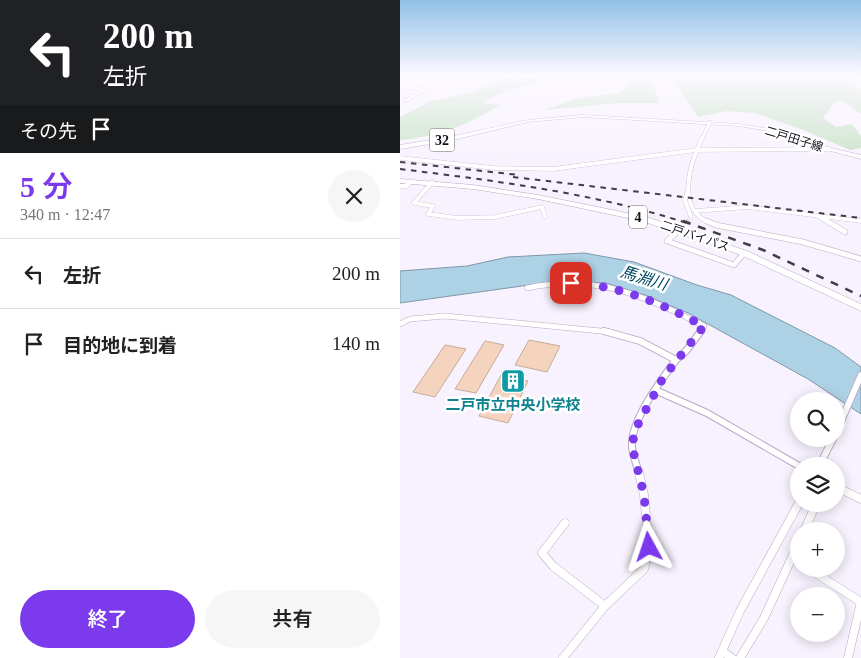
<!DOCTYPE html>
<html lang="ja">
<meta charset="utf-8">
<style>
:root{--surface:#fff;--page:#f6f6f6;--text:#222;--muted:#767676;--line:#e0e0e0;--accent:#7c3aed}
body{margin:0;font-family:"Times New Roman","Noto Sans JP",serif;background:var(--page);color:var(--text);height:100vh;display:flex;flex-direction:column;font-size:19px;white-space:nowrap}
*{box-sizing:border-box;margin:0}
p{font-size:16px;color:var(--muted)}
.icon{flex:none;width:28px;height:28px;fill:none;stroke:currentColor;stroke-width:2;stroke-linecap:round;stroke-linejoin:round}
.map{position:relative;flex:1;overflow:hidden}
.drawer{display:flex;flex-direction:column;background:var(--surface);width:400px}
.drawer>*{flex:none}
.hud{background:#202124;color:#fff;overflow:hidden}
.tools{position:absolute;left:390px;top:392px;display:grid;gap:10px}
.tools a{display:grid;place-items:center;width:55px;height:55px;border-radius:50%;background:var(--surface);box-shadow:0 2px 12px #0003;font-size:25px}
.pin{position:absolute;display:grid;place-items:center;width:42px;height:42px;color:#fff;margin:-21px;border-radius:10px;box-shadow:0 2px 8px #0006}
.me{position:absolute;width:55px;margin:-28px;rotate:355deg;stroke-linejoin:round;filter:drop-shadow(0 0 4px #0008)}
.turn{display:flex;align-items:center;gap:18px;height:105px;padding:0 20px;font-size:22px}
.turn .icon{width:65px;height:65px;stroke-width:2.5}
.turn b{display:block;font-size:35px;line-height:42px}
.then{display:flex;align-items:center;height:48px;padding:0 20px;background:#0003;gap:10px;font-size:19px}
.round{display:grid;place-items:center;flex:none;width:52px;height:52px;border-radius:26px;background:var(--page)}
.overview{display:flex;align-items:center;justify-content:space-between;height:85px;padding:0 20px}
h1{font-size:30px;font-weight:600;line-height:38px;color:var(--accent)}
.cta{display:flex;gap:10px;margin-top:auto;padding:10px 20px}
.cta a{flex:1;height:58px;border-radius:30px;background:var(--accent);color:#fff;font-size:20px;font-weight:600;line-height:58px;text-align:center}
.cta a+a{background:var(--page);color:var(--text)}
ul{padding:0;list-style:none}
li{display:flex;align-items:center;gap:15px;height:70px;padding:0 20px;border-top:1px solid var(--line)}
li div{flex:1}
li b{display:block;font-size:19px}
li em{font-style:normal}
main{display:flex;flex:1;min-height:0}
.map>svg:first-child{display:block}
.green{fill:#c9e2c9}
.water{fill:#aed2e5;stroke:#8097a8}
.building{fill:#f4d4bf;stroke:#c8ab98}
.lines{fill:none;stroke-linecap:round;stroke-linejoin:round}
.minor-tunnel-far1{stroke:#d6d0dc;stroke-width:4;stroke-dasharray:4 2;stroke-linecap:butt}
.minor-tunnel{stroke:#d6d0dc;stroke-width:5;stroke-dasharray:5 2.5;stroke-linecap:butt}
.minor-far4-casing{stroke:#b8a9c5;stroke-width:4}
.minor-far3-casing{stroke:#b8a9c5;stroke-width:4.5}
.minor-far2-casing{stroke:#b8a9c5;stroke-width:6}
.minor-far1-casing{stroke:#b8a9c5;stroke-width:8}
.minor-casing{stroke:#b8a9c5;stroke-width:9}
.primary-casing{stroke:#b8a9c5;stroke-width:1}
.trunk-casing{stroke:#b8a9c5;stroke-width:1}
.minor-far4{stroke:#fff;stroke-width:3}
.minor-far3{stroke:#fff;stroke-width:4}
.minor-far2{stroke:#fff;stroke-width:5}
.minor-far1{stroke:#fff;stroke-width:6}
.minor{stroke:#fff;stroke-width:8}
.primary{fill:#fff;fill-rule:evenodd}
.trunk{fill:#fff;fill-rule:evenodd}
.rail-far1{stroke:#423c47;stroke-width:2;stroke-dasharray:5.5 5.5;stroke-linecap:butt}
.rail{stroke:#423c47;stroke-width:2.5;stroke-dasharray:8 8;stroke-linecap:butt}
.route{stroke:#7c3aed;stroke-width:9;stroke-dasharray:0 16.2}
.labels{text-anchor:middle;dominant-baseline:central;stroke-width:5;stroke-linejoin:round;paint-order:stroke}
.far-street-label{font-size:12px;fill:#130e18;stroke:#fff}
.shield{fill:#fff;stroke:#5a565d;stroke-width:1}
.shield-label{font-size:14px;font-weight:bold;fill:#130e18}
.culture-label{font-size:15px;font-weight:bold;fill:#0d838f;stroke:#fff}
.water-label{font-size:16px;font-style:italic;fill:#004862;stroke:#fff}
</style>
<main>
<section class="drawer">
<div class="hud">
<div class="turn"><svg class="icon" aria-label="left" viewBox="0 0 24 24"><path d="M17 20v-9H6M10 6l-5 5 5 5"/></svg><div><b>200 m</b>左折</div></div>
<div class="then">その先<svg class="icon" aria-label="arrive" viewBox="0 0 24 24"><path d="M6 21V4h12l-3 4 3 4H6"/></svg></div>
</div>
<div class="overview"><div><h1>5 分</h1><p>340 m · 12:47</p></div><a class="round"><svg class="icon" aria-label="close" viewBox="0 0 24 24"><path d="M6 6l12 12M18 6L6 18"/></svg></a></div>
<ul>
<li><svg class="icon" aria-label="left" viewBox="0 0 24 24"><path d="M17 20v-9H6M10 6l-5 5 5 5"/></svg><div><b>左折</b></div><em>200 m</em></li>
<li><svg class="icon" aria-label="arrive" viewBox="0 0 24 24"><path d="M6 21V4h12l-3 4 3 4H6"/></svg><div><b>目的地に到着</b></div><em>140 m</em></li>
</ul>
<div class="cta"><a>終了</a><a>共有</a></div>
</section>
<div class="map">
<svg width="461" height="658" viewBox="0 0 461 658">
<rect width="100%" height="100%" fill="#f8f2fe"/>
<g class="green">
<polygon points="229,74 250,75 259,103 219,103 145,110 178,98 219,93 232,82"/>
<polygon points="263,74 406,74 429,77 461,90 461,114 442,100 433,104 423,118 436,127 452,124 461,136 461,148 450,150 401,129 355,113 327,111 298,117 271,77"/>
<path d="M112 76 141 80 99 94 82 103 101 105C68 124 38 137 0 140V117L29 102 70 93Z"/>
</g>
<polygon class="water" points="184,253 234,262 297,285 331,295 435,348 461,367 461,414 408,379 288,313 245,295 206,283 158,281 0,303 0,271 67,266 108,257"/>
<g class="building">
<polygon points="129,340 160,346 147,372 115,365"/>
<polygon points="85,341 104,345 76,393 55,389"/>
<polygon points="45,345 66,349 35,397 13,392"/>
<polygon points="101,375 128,381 108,423 79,416"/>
</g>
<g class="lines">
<polyline class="minor-tunnel-far1" points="286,223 291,217"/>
<polyline class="minor-tunnel" points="275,234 287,221"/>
<defs>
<g id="minor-far4">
<polyline points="0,77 8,74"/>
<polyline points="0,87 26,89 5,101"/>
<polyline points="302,139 310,122"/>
</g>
<g id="minor-far3">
<path d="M302 138C290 163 275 209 310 223"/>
<polyline points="0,158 94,168 153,169 296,150 429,149"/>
<polyline points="32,182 14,203 33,206 28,214 58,218 95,217 142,207 145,216"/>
<polyline points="0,186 6,186 11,181"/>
<polyline points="288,190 285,200 291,217"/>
<polyline points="295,211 348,207 461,221"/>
<polyline points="418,216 429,223"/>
</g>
<g id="minor-far2">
<polyline points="307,221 316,225 403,242 461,259"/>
<polyline points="427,221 445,232"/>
<polyline points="275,234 267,241 334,265 344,253"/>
<path d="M127 288C196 273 244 296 304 326L300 332"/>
<polyline points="0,324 10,319 45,316 211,332"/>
</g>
<g id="minor-far1">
<path d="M204 331 240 341 276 360C261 380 230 421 232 447 233 456 237 465 239 474"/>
<polyline points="276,360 286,351 301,331"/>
<polyline points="255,390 307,413 399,466"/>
<polyline points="436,433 461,375"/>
<polyline points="419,466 433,439"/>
</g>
<g id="minor">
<polyline points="436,487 461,499"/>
<polyline points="165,523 142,553 153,566 205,606"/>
<polyline points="404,531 416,504"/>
<polyline points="392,557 399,562"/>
<polyline points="409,569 461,602"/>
<polyline points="322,651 332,658"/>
<polyline points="163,658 205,606 244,569 249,547 244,495 239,473"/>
<polyline points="319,658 340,611 399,503"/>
<polyline points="340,658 364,618 399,542"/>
<polyline points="448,658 461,602"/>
</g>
<g id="primary">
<polygon points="435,74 439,74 443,79 461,86 461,88 441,81"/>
<polygon points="183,115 339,124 371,129 431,148 461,155 461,159 427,150 368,131 339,126 183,117 128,122 49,141 0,149 0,145 49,137 128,120"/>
</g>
<polygon id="trunk" points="0,179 73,185 138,195 247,217 347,251 461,304 461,311 341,255 242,221 138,199 73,189 0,183"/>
</defs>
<use href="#minor-far4" class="minor-far4-casing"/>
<use href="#minor-far3" class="minor-far3-casing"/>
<use href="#minor-far2" class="minor-far2-casing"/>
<use href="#minor-far1" class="minor-far1-casing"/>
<use href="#minor" class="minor-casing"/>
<use href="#primary" class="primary-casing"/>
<use href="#trunk" class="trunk-casing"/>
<use href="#minor-far4" class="minor-far4"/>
<use href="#minor-far3" class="minor-far3"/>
<use href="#minor-far2" class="minor-far2"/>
<use href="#minor-far1" class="minor-far1"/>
<use href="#minor" class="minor"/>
<use href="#primary" class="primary"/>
<use href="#trunk" class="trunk"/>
<g class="rail-far1">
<polyline points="0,162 119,175"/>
<path d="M0 169C97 181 193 193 287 223"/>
<polyline points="113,177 461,218"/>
</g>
<polyline class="rail" points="283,221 363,250 461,296"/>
</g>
<linearGradient id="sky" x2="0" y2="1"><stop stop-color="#91c0e7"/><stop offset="0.45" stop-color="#fcf9ff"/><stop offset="1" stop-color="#fcf9ff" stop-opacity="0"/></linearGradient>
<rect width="461" height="166" fill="url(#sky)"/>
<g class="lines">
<path class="route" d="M171 283C223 286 259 303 304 326L263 378 235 430 232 446 244 495 249 547"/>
</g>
<defs>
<symbol id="building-square" viewBox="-11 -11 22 22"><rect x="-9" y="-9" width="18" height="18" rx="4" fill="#0f9aa8" stroke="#fff"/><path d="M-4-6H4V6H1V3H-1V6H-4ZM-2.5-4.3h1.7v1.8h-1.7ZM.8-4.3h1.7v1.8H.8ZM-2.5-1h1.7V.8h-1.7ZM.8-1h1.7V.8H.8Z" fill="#fff"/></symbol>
</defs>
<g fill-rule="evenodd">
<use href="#building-square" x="99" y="367" width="28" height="28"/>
</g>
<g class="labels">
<g class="far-street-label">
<text transform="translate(394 139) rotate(17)">二戸田子線</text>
<text transform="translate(295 236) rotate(19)">二戸バイパス</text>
</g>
<g class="shield">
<rect x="29.5" y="128.5" width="25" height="23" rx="4"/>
<rect x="229" y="205.5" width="18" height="23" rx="4"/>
</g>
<g class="shield-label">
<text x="42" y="140">32</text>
<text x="238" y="217">4</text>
</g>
<g class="culture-label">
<text x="113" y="405">二戸市立中央小学校</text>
</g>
<g class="water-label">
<text transform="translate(244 278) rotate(17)">馬淵川</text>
</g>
</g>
</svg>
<div class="tools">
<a><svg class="icon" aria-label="search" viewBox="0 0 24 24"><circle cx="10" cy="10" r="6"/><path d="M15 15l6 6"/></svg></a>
<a><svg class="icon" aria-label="layers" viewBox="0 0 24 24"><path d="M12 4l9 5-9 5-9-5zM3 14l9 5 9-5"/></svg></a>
<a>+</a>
<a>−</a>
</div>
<div class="pin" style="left:171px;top:283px;background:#d93025"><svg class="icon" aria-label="arrive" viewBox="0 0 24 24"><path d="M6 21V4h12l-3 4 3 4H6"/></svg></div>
<svg class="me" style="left:249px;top:547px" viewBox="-20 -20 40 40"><path d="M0-17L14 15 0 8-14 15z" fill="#7c3aed" stroke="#fff" stroke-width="4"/></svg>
</div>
</main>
